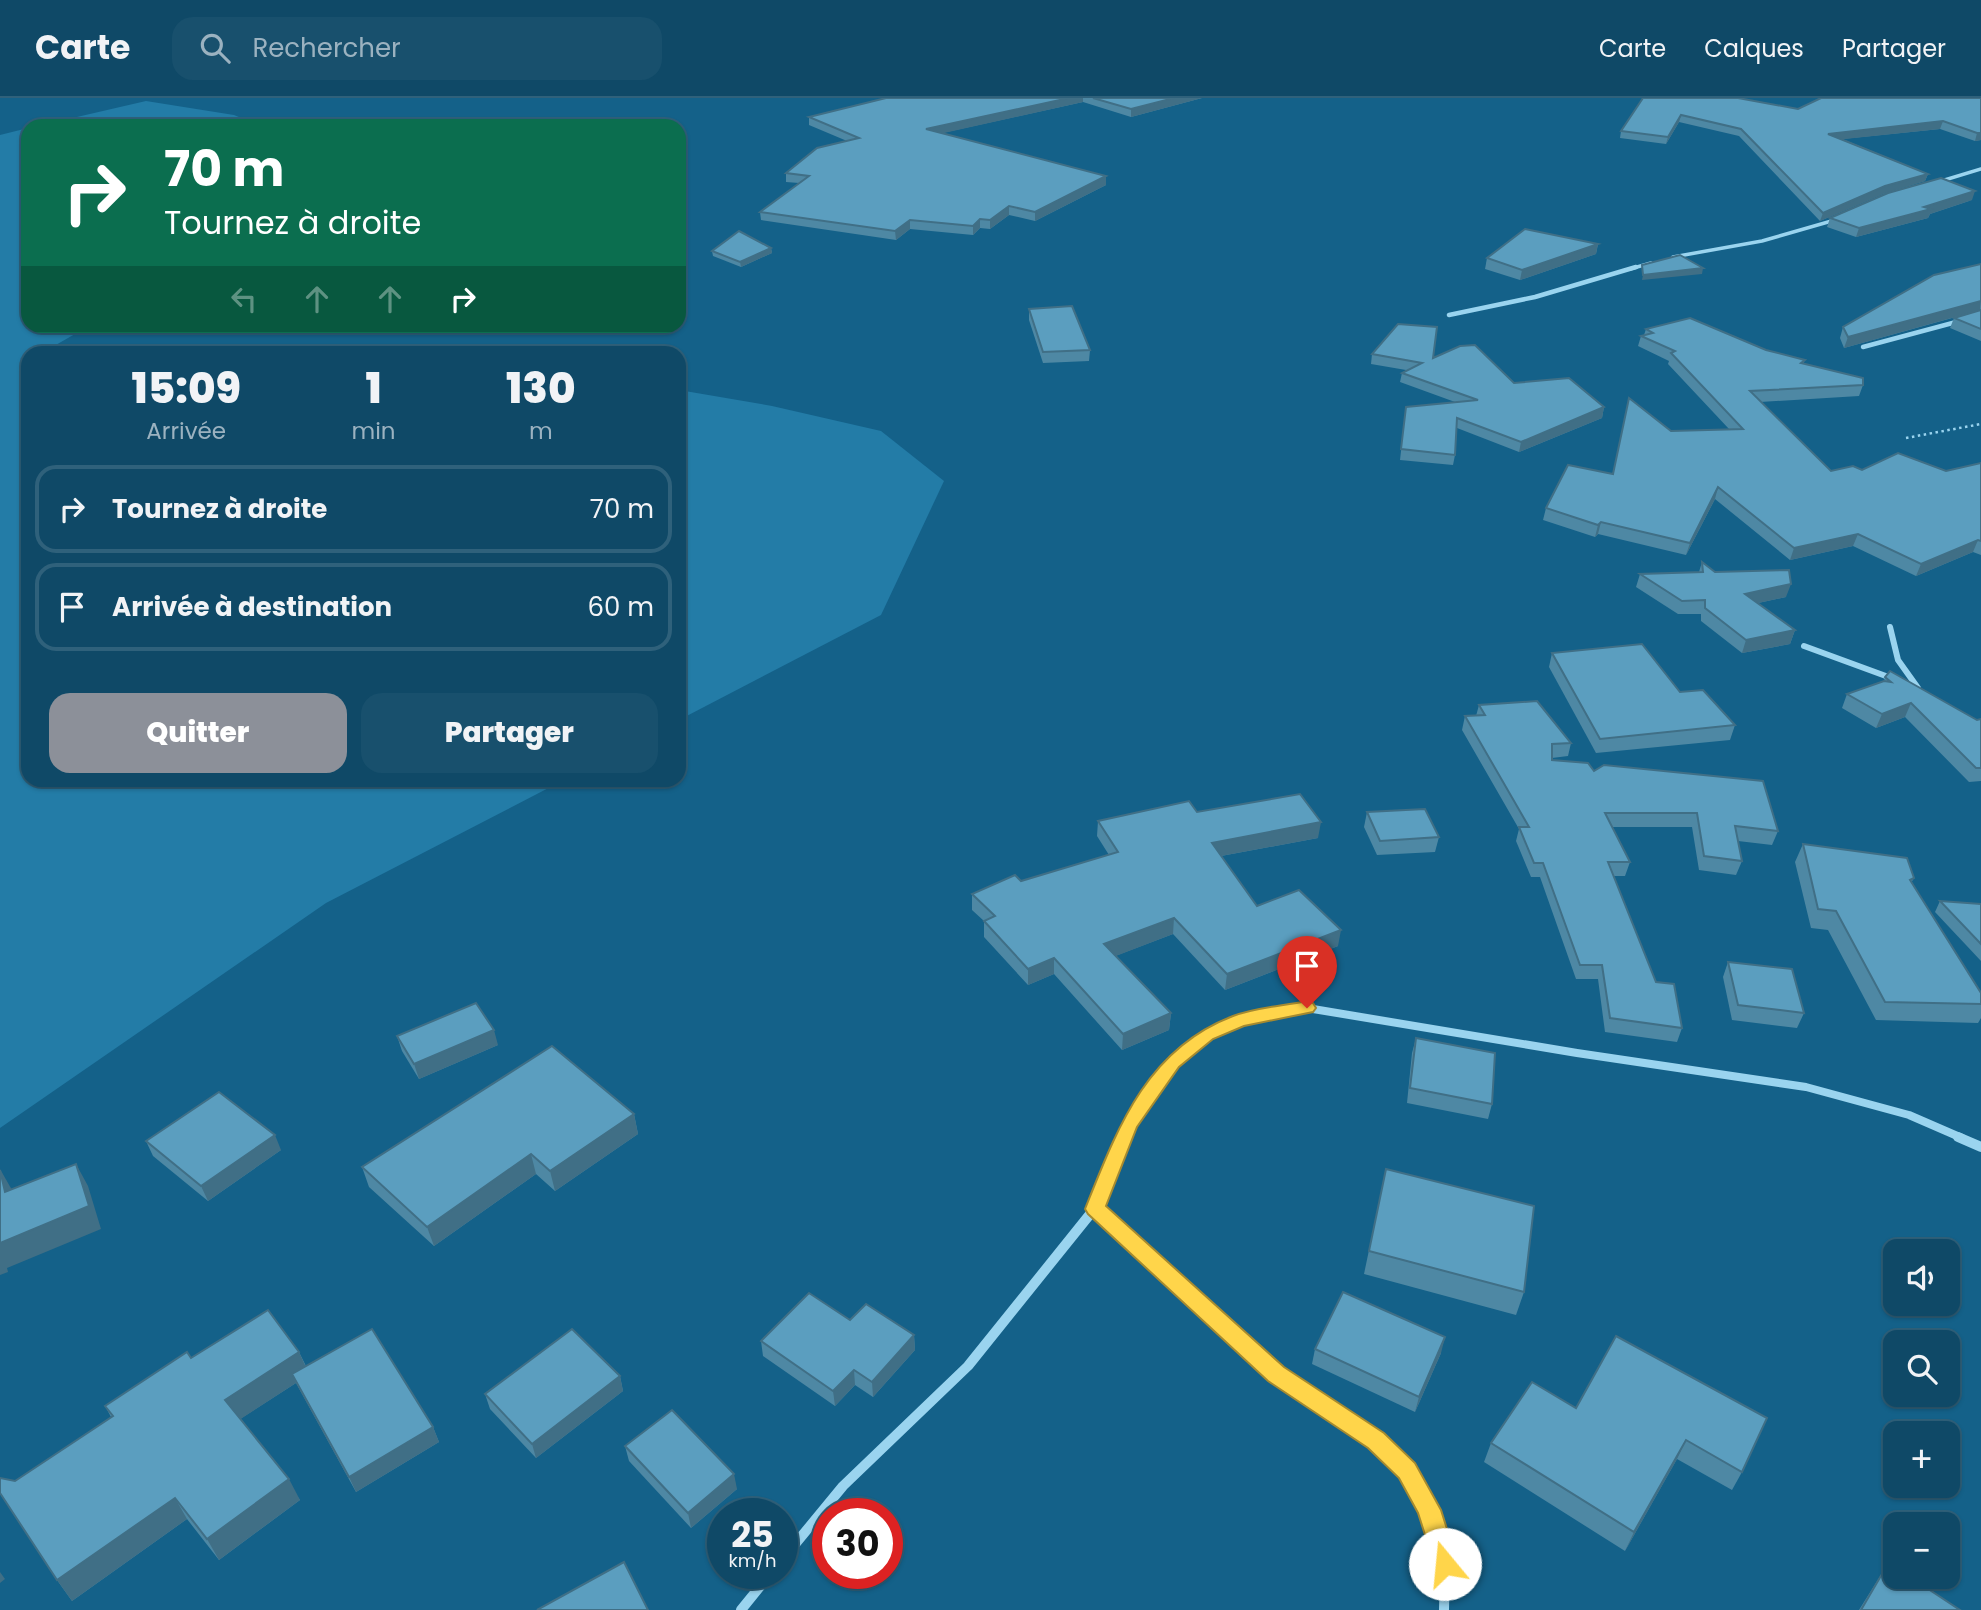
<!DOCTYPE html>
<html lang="fr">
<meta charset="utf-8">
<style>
:root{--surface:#0f4967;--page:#18506d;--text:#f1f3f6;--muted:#9bb2c0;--line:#2f617b;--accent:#8c9099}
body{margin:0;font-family:Poppins,sans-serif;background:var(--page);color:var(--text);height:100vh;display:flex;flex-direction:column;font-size:26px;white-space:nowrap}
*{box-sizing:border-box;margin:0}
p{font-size:23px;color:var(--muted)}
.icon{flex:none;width:38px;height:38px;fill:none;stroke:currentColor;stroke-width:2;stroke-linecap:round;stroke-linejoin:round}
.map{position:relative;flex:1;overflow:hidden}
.sheet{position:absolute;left:21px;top:248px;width:665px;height:441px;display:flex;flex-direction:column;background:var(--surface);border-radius:21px;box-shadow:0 2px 5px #0004,0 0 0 2px var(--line)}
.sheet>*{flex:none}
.banner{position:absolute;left:21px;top:21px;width:665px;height:214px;border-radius:21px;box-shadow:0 2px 5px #0004,0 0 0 2px var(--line);background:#0b6e4f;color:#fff;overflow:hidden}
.fabs{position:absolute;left:1883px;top:1141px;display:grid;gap:14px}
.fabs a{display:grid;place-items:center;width:77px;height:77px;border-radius:14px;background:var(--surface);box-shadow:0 2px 5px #0004,0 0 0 2px var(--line);font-size:35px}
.speed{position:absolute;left:707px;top:1400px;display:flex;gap:14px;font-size:35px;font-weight:700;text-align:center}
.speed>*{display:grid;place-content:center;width:91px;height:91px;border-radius:50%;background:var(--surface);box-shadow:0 2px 5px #0004,0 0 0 2px var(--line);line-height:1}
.speed small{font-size:18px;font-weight:400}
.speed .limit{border:10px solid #d22;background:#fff;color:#111}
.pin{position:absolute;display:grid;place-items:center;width:60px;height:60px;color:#fff;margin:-72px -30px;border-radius:50% 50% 50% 0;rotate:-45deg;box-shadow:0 0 7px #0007}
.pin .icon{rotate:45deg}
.me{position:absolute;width:77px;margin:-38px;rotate:343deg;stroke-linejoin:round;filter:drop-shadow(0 0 5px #0008)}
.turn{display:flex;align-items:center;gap:24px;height:147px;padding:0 28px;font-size:32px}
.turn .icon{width:91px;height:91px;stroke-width:2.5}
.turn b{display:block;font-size:49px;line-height:60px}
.lanes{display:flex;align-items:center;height:66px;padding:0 28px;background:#0003;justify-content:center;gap:35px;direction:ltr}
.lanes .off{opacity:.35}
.eta{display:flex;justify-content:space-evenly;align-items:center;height:119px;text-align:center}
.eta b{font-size:42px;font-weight:800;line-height:49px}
.cta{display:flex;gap:14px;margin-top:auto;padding:14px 28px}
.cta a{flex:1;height:80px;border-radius:21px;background:var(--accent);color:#fff;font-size:28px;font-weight:800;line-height:80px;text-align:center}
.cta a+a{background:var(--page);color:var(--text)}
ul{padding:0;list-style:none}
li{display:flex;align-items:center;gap:21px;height:88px;margin:0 14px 10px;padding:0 14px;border:4px solid var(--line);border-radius:21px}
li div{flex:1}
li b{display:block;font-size:26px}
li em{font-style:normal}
header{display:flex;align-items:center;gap:42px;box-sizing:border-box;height:98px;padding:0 35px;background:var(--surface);border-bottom:2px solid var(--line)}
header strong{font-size:33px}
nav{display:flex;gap:38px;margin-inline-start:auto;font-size:24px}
.search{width:490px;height:63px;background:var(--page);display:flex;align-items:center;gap:18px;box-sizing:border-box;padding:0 24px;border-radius:21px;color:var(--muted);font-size:26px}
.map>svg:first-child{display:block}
.green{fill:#237ca7}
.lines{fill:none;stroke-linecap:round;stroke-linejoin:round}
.path{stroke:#9ad4ef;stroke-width:2.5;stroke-dasharray:2.5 3.5;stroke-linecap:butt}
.street-far4{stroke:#9ad4ef;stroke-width:3.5}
.street-far3{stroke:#9ad4ef;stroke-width:4.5}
.street-far2{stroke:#9ad4ef;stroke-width:6}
.street-far1{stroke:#9ad4ef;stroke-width:8}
.street{stroke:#9ad4ef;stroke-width:10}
.wall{fill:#4e88a4}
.shaded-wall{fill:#406f86}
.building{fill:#5b9ebf;stroke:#406f86;stroke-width:2}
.route{fill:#ffd54a;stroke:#a68a30;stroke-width:2}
</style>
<header>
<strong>Carte</strong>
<div class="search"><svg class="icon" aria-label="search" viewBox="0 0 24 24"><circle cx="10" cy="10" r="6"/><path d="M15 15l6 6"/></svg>Rechercher</div>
<nav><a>Carte</a><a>Calques</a><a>Partager</a></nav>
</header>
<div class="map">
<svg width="1981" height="1512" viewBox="0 0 1981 1512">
<rect width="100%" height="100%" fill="#146189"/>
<g class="green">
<polygon points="146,3 234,17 261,28 38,28"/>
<polygon points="28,30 28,228 89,228 47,252 50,255 28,256 28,682 562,683 326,805 0,1030 0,37"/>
<polygon points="679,292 772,308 881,333 944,383 881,517 679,622"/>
</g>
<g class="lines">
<polyline class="path" points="1906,340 1981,326"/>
<g class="street-far4">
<polyline points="1938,84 1981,71"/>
<polyline points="1673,159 1762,143 1835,122"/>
<polyline points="1630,171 1651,165"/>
</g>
<g class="street-far3">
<polyline points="1449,217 1535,199 1636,169"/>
<polyline points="1863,249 1960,223"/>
</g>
<g class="street-far2">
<polyline points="1890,529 1898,562 1918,590"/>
<polyline points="1804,548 1894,581"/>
</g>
<polyline class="street-far1" points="1124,1040 1129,1027 1173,965 1207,937 1241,922 1307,910 1577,955 1806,989 1909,1017 1962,1040"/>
<g class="street">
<polyline points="1958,1039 1981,1049"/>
<polyline points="1095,1110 1276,1276 1376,1342 1407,1373 1429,1412 1445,1466 1444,1512"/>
<polyline points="782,1462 843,1388 968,1268 1095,1110 1124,1039"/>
<polyline points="741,1512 771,1475"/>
</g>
</g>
<g class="wall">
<polygon points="886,0 1202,0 1131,19 1083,4 942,35 1106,87 1035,123 1009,117 990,131 980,130 973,137 910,131 896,142 761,122 760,114 799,85 786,84 786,75 847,43 809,27 809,19"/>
<polygon points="1643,0 1798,11 1981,0 1981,42 1975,43 1940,31 1842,41 1928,76 1925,83 1883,96 1820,123 1739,38 1679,24 1666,46 1620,40 1621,33"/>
<polygon points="1972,102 1930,116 1928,120 1856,139 1827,129 1830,120"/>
<polygon points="1598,146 1596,156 1520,182 1485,171 1487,160"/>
<polygon points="771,150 772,155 741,169 713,158 712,153"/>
<polygon points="1981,166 1981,243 1950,230 1954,220 1981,212 1844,250 1840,240 1843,229"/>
<polygon points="1029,211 1090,252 1089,263 1043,265 1029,222"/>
<polygon points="1646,231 1766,252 1805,262 1803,266 1863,287 1859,298 1760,304 1831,373 1946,373 1981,365 1981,457 1973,454 1916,478 1853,448 1790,462 1715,401 1686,457 1598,436 1595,439 1543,422 1546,410 1612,376 1671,333 1729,331 1668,266 1669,263 1638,248 1641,238 1644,237"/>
<polygon points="1372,256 1433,260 1514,285 1604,309 1602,320 1519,354 1457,330 1455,357 1453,367 1400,362 1406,309 1455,304 1400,284 1402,275 1406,272 1371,266"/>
<polygon points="1702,464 1715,474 1786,499 1758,505 1795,532 1790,546 1742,555 1701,523 1701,516 1678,516 1636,489 1640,476 1699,474"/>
<polygon points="1552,555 1680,594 1735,627 1730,642 1596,655 1549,569"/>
<polygon points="1885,579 1977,622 1981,621 1981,683 1969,684 1905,619 1876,630 1842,610 1847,596 1884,583"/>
<polygon points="1479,607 1571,645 1568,658 1552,660 1552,662 1594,673 1778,733 1772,747 1738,743 1742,763 1736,777 1699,772 1692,729 1612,729 1630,764 1625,778 1613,778 1656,884 1682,930 1677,944 1605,934 1598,881 1576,881 1540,779 1531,779 1516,743 1519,731 1462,632 1465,618 1476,618"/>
<polygon points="1197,714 1318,740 1221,758 1257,808 1338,848 1225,892 1173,836 1115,858 1171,915 1169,932 1122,952 1054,876 1028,887 984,839 984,823 972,812 972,796 1021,783 1109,757 1097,738 1098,723"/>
<polygon points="1367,714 1439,739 1435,754 1377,757 1364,729"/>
<polygon points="1803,746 1914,780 1911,785 1981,895 1981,920 1978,925 1876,922 1828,832 1811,830 1795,764"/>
<polygon points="1940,803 1981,806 1981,863 1935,814"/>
<polygon points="1728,864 1804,915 1797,930 1732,922 1723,879"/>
<polygon points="397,938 498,947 419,981 402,953"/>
<polygon points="1416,940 1492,1006 1488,1021 1407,1005 1412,955"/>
<polygon points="634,1016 638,1036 555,1093 536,1076 434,1148 369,1089 362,1069"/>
<polygon points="146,1043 281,1052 208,1103 153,1058"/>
<polygon points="1386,1071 1524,1194 1516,1217 1364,1176"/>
<polygon points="850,1222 914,1237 915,1252 873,1299 855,1287 835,1308 763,1258 761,1243"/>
<polygon points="1616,1238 1742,1374 1732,1392 1677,1361 1625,1453 1484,1364 1491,1345 1576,1310"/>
<polygon points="1315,1251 1441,1255 1415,1314 1312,1266"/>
<polygon points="299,1254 306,1268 433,1329 439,1344 356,1394 296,1285 240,1321 300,1402 219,1462 187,1421 72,1503 57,1482 15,1383 111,1319 105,1308 191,1260"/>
<polygon points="620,1278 623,1293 536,1360 490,1311 485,1296"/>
<polygon points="625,1348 737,1391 691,1430 629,1363"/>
<polygon points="1889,1464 1960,1512 1859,1512"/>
</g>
<g class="shaded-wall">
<polygon points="1069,0 1083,0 1083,4 926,39 926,31"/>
<polygon points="1174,0 1202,0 1131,19 1131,11"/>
<polygon points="1681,17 1679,24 1666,46 1668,39"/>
<polygon points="1943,23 1940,31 1826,43 1828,36"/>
<polygon points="1977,35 1981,35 1981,42 1975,43"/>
<polygon points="1928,76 1925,83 1883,96 1820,123 1823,115 1885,88"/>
<polygon points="1106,78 1106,87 1035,123 1035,114"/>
<polygon points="1975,93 1972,102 1930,116 1928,120 1856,139 1859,130"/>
<polygon points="1009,108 1009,117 990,131 990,122"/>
<polygon points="980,121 980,130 973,137 973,128"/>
<polygon points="910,122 910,131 896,142 895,133"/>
<polygon points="1598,146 1596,156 1520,182 1522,172"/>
<polygon points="771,150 772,155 741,169 740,164"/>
<polygon points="1703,170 1702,176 1642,182 1643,177"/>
<polygon points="1981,203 1980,212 1844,250 1848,239"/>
<polygon points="1604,309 1602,320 1519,354 1521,344"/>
<polygon points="1718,389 1715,401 1686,457 1690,445"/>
<polygon points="1601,424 1598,436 1595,439 1598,427"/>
<polygon points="1858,436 1853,448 1790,462 1794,450"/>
<polygon points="1978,442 1973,454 1916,478 1921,466"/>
<polygon points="1791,486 1786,499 1740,509 1745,496"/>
<polygon points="1795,532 1790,546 1742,555 1746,542"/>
<polygon points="1911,605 1905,619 1876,630 1882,616"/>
<polygon points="1321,724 1318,740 1210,760 1212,745"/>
<polygon points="1174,820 1173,836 1103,863 1104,846"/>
<polygon points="1341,832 1338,848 1225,892 1227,876"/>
<polygon points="1054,860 1054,876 1028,887 1028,871"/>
<polygon points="1171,915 1169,932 1122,952 1123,936"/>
<polygon points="494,932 498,947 419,981 414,966"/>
<polygon points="634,1016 638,1036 555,1093 550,1073"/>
<polygon points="275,1037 281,1052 208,1103 201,1088"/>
<polygon points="531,1056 536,1076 434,1148 427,1129"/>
<polygon points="76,1066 88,1088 101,1131 7,1170 8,1174 0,1177 0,1145"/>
<polygon points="0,1071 12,1092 5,1094"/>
<polygon points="914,1237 915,1252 873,1299 872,1284"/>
<polygon points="1445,1239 1441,1255 1415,1314 1419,1299"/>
<polygon points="299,1254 309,1276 292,1276 296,1285 236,1324 225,1302"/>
<polygon points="854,1272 855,1287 835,1308 833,1293"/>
<polygon points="620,1278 623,1293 536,1360 532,1346"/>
<polygon points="433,1329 439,1344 356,1394 349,1379"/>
<polygon points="1686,1342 1677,1361 1625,1453 1634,1434"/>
<polygon points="734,1376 737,1391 691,1430 688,1415"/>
<polygon points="289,1381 300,1402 219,1462 207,1441"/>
<polygon points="175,1400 187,1421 72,1503 57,1482"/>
<polygon points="0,1474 5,1481 0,1485"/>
</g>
<g class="building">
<polygon points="886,0 1069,0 926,31 1106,78 1035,114 1009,108 990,122 980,121 973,128 910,122 895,133 760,114 809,78 786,75 817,50 859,40 809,19"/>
<polygon points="1093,0 1174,0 1131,11"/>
<polygon points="1643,0 1738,0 1798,11 1821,0 1981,0 1981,35 1977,35 1943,23 1828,36 1928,76 1885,88 1823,115 1741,31 1681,17 1668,39 1621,33"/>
<polygon points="1941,80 1975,93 1924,109 1931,111 1859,130 1830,120 1888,95"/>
<polygon points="1525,131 1598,146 1522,172 1487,160"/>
<polygon points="739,133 771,150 740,164 712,153"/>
<polygon points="1680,157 1703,170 1643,177 1642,167"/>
<polygon points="1981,166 1981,203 1848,239 1843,229 1934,177"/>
<polygon points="1072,208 1090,252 1043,254 1029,211"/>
<polygon points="1981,212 1981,231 1954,220"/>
<polygon points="1690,220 1766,252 1805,262 1801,265 1863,280 1863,287 1750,293 1831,373 1853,368 1862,372 1898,355 1946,373 1981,365 1981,443 1978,442 1921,466 1858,436 1794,450 1718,389 1690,445 1601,424 1598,427 1546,410 1568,367 1613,376 1629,300 1671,333 1743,331 1671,255 1675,253 1641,238 1653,235 1646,231"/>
<polygon points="1398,226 1437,229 1433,260 1460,248 1475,247 1514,285 1569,280 1604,309 1521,344 1457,320 1455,357 1401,351 1406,309 1478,302 1402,275 1422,265 1372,256"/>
<polygon points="1702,464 1715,474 1789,472 1791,486 1745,496 1795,532 1746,542 1705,510 1705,502 1682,503 1640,476 1703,474"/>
<polygon points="1642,546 1680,594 1703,592 1735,627 1600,641 1552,555"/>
<polygon points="1890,573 1977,622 1981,621 1981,670 1976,670 1911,605 1882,616 1847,596 1884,583 1891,584 1885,579"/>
<polygon points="1537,603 1571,645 1552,646 1552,662 1588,665 1594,673 1604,667 1763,683 1778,733 1735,728 1742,763 1704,758 1697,715 1605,715 1630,764 1608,764 1656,884 1674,886 1682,930 1610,920 1602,867 1580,867 1543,765 1534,765 1519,729 1529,729 1465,618 1485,617 1479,607"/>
<polygon points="1300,696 1321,724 1212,745 1257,808 1299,792 1341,832 1227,876 1174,820 1104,846 1171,915 1123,936 1054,860 1028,871 984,823 995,818 972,796 1015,777 1021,783 1118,754 1098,723 1189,703 1197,714"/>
<polygon points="1425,711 1439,739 1380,743 1367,714"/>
<polygon points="1803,746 1907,760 1914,780 1910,782 1981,895 1981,906 1885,904 1836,813 1818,811"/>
<polygon points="1940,803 1981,806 1981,846"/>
<polygon points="1728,864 1792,871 1804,915 1738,907"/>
<polygon points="476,905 494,932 414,966 397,938"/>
<polygon points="1416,940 1495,955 1492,1006 1410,990"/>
<polygon points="552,948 634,1016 550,1073 531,1056 427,1129 362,1069"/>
<polygon points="219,994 275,1037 201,1088 146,1043"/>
<polygon points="76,1066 89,1108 0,1145 0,1072 5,1094"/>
<polygon points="1386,1071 1534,1108 1524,1194 1369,1153"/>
<polygon points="1343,1194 1445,1239 1419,1299 1315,1251"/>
<polygon points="809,1195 850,1222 866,1206 914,1237 872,1284 854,1272 833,1293 761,1243"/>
<polygon points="268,1212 299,1254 225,1302 289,1381 207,1441 175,1400 57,1482 0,1395 0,1380 15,1383 113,1318 105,1308 187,1254 191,1260"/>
<polygon points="372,1231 433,1329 349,1379 292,1276"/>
<polygon points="572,1231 620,1278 532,1346 485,1296"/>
<polygon points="1616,1238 1767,1320 1742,1374 1686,1342 1634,1434 1491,1345 1532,1284 1576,1310"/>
<polygon points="672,1312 734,1376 688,1415 625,1348"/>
<polygon points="624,1464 648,1512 537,1512"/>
<polygon points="1889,1464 1895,1469 1895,1479 1910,1479 1960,1512 1861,1512"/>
</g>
<path class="route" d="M1307 903 1313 905 1316 910 1313 914 1244 928 1213 941 1179 969 1137 1029 1106 1108 1284 1269 1384 1335 1415 1365 1441 1412 1458 1466 1454 1474 1445 1478 1437 1474 1418 1415 1399 1380 1368 1350 1268 1283 1088 1116 1085 1111C1117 1031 1146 951 1233 918 1256 909 1283 908 1307 903Z"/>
</svg>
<div class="fabs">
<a><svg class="icon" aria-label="sound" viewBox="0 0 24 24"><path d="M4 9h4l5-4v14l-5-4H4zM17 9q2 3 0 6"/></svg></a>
<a><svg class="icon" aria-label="search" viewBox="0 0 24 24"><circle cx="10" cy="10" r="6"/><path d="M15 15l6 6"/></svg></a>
<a>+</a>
<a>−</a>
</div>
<div class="speed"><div>25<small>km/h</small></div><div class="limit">30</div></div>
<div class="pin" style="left:1307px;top:910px;background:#d93025"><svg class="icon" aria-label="arrive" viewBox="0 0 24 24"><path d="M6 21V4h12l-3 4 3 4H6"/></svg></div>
<svg class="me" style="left:1445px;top:1466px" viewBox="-20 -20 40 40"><circle r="19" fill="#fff"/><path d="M0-13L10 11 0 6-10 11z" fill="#ffd54a"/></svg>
<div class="banner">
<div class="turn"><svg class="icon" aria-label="right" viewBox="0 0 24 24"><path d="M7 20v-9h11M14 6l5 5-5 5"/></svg><div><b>70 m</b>Tournez à droite</div></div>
<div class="lanes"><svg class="icon off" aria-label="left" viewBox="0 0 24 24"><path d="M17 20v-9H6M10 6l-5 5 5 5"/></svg><svg class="icon off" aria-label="ahead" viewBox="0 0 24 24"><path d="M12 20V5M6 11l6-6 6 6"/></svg><svg class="icon off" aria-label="ahead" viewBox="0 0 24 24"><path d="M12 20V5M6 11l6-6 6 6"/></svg><svg class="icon" aria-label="right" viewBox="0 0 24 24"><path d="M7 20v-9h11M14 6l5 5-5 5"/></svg></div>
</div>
<section class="sheet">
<div class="eta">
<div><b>15:09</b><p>Arrivée</p></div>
<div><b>1</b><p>min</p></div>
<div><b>130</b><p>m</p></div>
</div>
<ul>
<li><svg class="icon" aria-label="right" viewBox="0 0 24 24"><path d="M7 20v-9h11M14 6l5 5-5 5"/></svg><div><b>Tournez à droite</b></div><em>70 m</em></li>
<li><svg class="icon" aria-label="arrive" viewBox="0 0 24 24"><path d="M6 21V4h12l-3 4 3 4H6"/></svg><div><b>Arrivée à destination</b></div><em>60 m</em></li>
</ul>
<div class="cta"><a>Quitter</a><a>Partager</a></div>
</section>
</div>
